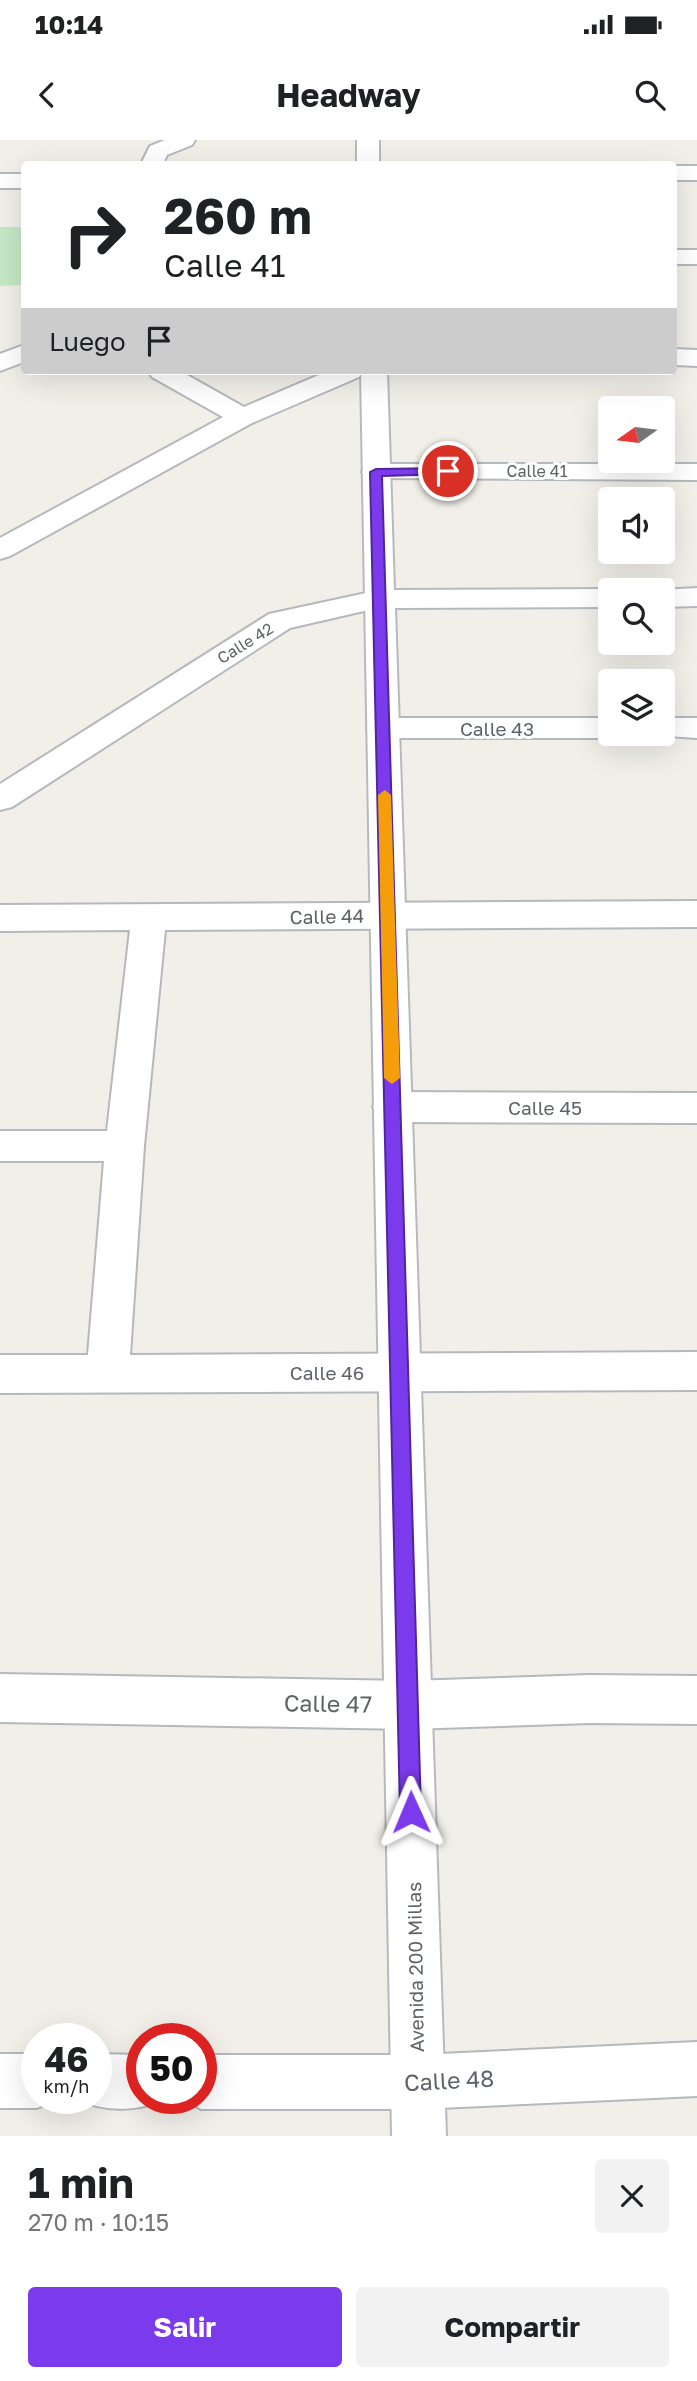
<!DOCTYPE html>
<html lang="es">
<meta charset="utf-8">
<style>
:root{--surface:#fff;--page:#f2f2f2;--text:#202124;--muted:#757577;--accent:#7c3aed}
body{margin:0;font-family:"Golos Text",sans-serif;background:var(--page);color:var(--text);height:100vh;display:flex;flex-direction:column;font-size:26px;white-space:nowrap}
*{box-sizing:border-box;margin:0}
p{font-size:23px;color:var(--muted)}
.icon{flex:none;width:38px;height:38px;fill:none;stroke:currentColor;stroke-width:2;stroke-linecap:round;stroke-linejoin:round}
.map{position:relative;height:1996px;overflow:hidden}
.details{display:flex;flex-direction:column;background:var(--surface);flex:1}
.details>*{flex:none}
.banner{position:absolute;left:21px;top:21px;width:656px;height:214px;border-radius:7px;box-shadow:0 7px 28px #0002;background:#fff;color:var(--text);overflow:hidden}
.needle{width:46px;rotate:256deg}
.tools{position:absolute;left:598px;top:256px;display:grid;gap:14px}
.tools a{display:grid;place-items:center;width:77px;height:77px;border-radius:7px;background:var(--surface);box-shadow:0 7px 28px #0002;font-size:35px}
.speed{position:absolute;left:21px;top:1883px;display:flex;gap:14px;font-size:35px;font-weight:700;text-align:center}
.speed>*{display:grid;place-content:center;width:91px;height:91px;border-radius:50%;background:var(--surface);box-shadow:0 7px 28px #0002;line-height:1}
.speed small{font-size:18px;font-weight:400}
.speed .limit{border:10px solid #d22;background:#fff;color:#111}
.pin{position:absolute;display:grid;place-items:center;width:60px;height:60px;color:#fff;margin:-30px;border:4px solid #fff;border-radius:50%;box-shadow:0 2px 7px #0007}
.me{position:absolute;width:77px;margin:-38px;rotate:359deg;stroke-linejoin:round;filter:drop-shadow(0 0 5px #0008)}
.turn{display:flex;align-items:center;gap:24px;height:147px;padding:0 28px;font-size:32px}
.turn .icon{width:91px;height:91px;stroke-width:2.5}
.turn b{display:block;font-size:49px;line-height:60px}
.then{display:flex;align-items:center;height:66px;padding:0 28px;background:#0003;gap:14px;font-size:26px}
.round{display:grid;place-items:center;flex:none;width:74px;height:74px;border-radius:7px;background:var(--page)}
.summary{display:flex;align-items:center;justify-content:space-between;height:119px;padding:0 28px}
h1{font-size:42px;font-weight:700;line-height:52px}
.cta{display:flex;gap:14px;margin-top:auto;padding:14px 28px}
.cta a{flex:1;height:80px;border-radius:7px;background:var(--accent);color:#fff;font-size:28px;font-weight:700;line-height:80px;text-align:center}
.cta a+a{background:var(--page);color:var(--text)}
.status{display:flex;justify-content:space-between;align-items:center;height:49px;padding:0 35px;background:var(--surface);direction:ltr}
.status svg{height:19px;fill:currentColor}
header{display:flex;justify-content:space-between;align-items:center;height:91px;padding:0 28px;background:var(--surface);font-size:32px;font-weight:700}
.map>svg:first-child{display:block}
.green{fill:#c5e8c5}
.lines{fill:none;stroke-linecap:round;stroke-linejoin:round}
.street-casing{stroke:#b5b8bc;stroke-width:4}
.secondary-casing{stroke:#b6babf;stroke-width:4}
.street{fill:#fff;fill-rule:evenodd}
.secondary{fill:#fff;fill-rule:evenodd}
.route{fill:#7c3aed;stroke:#51269a;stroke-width:2}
.slow{fill:#f59e0b}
.labels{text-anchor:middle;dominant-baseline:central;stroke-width:6;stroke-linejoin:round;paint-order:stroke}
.far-street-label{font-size:16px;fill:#5f6368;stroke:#fff}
.street-label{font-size:19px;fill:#5f6368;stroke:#fff}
.near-street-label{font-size:23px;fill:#5f6368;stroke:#fff}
</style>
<div class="status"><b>10:14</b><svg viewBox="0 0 49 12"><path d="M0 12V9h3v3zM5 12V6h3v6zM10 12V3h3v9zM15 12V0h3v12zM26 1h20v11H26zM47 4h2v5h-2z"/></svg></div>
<header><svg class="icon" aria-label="back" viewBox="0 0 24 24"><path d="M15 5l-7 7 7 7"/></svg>Headway<svg class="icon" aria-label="search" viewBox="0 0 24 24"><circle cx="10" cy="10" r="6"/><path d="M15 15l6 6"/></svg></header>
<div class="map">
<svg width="697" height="1996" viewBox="0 0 697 1996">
<rect width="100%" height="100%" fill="#f1efe8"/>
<polygon class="green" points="0,87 24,87 24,145 0,146"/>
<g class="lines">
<defs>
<g id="street">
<polygon points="165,0 195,0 192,5 167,15 163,24 141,24 150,6"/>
<rect x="674" y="26" width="23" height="14"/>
<rect x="0" y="34" width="24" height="14"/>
<rect x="674" y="110" width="23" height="14"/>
<polygon points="24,205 24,222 0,231 0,214"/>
<polygon points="674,209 697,210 697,226 674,225"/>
<polygon points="148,231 180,231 244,267 328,231 363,231 359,237 252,283 10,416 0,419 0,398 223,277 152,237"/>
<polygon points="376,324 697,324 697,340 366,338 362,332 366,326"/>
<polygon points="380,450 390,453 395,459 390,465 290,488 12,667 0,670 0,644 269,474"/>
<polygon points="383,578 611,578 611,593 624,593 611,598 383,598 372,595 367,588 372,581"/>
<polygon points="663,578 697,578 697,598 652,595 650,593 663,593"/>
<polygon points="697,761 697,787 165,790 144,1006 130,1215 697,1212 697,1250 0,1253 0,1215 88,1215 104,1021 0,1021 0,991 107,991 130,790 0,791 0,765"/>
<polygon points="392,952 697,953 697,983 392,982 379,978 373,967 379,956"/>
<polygon points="0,1534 408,1541 590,1535 697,1536 697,1584 590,1583 408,1589 0,1582"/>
<polygon points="697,1902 697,1956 418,1969 201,1969 181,1958 201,1958 201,1915 418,1915"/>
<polygon points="0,1914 37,1914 37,1958 56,1960 37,1968 0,1968"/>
<path d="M96 1914 142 1915V1958H162L161 1961C134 1972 104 1971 77 1960L96 1958Z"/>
</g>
<g id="secondary">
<rect x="357" y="0" width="22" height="24"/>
<polygon points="361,231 387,231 394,450 611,449 614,450 611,450 611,467 395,468 446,1996 392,1996"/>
<polygon points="697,448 697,466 663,467 663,450 660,450"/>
</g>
</defs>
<use href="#street" class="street-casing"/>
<use href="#secondary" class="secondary-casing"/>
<use href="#street" class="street"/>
<use href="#secondary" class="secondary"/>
</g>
<polygon class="route" points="448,328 452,329 452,334 382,336 421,1672 418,1680 411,1683 403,1680 400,1672 370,332 376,329"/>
<polygon class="slow" points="385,650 391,655 400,938 392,944 384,938 378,655"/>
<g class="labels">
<g class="far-street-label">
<text x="537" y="331">Calle 41</text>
<text transform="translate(245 503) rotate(-32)">Calle 42</text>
</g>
<g class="street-label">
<text x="497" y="588">Calle 43</text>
<text transform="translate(327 776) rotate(-1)">Calle 44</text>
<text x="545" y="967">Calle 45</text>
<text x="327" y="1232">Calle 46</text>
<text transform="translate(415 1827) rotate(-91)">Avenida 200 Millas</text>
</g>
<g class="near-street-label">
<text transform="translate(328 1563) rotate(1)">Calle 47</text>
<text transform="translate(449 1940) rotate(-3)">Calle 48</text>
</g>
</g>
</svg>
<div class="tools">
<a><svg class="needle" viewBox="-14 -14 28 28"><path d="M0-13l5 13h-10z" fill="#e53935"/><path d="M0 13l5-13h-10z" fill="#757577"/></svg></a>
<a><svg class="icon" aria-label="sound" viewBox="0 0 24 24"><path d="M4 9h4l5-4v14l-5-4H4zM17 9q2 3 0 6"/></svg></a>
<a><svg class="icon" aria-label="search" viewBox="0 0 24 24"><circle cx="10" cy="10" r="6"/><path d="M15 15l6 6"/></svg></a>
<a><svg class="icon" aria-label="layers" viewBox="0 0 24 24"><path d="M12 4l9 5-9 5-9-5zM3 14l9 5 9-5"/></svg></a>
</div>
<div class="speed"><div>46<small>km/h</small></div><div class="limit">50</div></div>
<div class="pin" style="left:448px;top:331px;background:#d93025"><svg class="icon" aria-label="arrive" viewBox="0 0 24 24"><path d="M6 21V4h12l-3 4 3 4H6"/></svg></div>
<svg class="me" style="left:411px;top:1672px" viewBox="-20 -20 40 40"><path d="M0-17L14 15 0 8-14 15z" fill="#7c3aed" stroke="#fff" stroke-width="4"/></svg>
<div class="banner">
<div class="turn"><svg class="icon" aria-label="right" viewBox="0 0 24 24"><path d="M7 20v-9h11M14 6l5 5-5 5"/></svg><div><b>260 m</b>Calle 41</div></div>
<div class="then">Luego<svg class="icon" aria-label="arrive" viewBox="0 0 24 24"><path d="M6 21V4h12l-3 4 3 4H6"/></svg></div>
</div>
</div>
<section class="details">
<div class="summary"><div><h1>1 min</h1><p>270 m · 10:15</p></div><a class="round"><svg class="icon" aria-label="close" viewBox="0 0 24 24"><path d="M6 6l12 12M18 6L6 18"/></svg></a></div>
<div class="cta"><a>Salir</a><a>Compartir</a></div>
</section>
